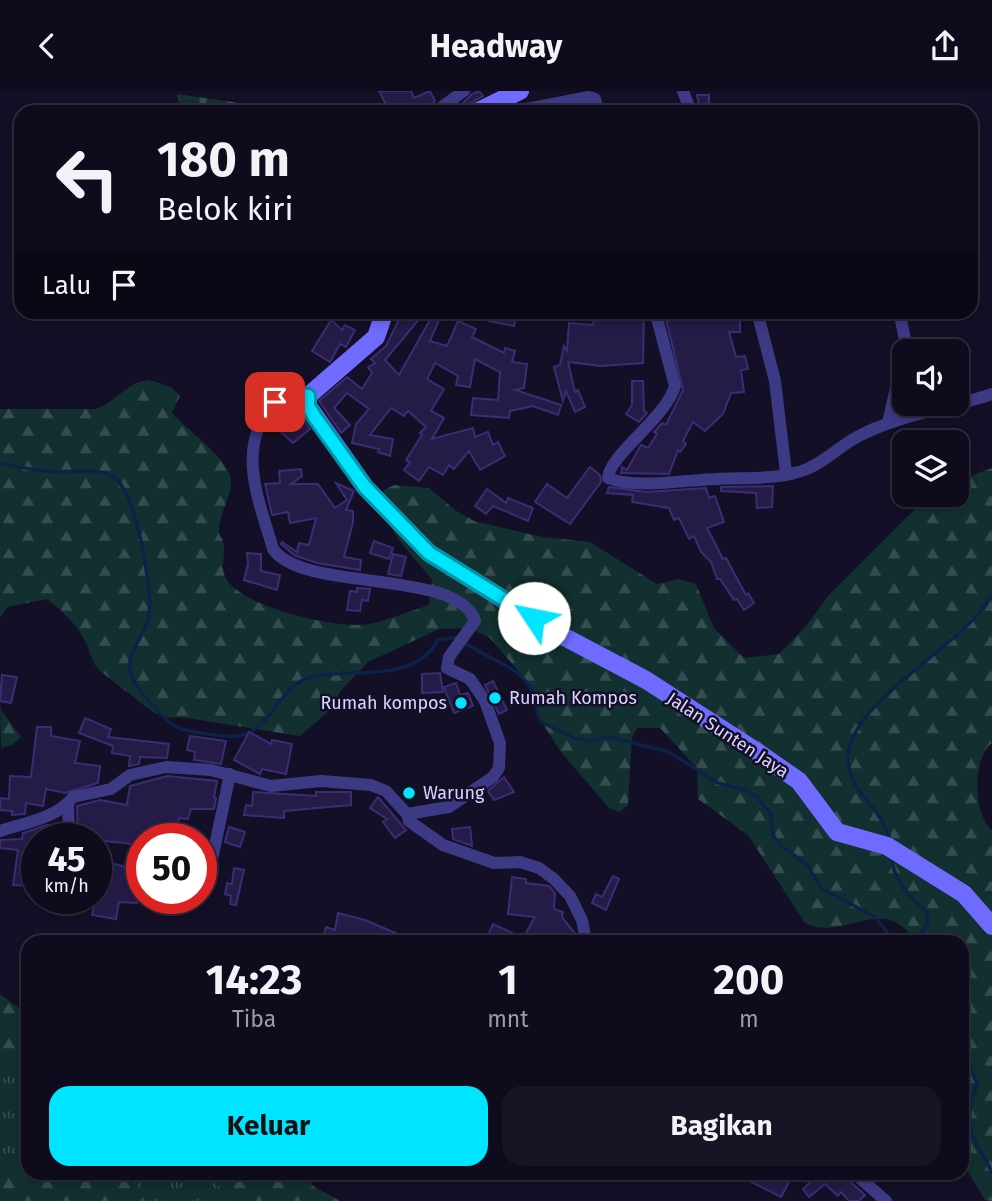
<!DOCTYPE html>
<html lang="id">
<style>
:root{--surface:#0e0b1c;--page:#171425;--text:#f1f3f6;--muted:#9b9ba3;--line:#2e2b3b;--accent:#00e5ff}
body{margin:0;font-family:"Fira Sans",sans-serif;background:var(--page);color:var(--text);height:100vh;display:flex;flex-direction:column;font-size:26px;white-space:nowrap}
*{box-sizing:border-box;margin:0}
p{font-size:23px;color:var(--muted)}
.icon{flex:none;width:38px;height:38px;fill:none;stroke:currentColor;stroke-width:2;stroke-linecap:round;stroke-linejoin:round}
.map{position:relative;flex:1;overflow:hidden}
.panel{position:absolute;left:21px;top:844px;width:948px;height:245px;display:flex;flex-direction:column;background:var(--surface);border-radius:21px;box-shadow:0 4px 10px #0003,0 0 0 2px var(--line)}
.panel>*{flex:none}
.banner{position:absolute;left:14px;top:14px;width:964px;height:214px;border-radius:21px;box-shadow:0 4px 10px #0003,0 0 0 2px var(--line);background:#0e0b1c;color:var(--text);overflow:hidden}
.fabs{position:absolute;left:892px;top:248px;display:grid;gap:14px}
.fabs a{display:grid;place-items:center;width:77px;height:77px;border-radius:14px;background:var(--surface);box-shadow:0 4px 10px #0003,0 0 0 2px var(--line);font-size:35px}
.speed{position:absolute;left:21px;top:732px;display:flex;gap:14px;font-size:35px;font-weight:700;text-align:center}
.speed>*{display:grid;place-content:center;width:91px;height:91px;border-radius:50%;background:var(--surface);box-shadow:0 4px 10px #0003,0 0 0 2px var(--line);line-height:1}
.speed small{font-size:18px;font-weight:400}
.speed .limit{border:10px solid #d22;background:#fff;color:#111}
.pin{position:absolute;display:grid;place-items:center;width:60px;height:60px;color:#fff;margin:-30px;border-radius:14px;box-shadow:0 4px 10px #0006}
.me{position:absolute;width:77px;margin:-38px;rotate:304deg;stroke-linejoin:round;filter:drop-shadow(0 0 5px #0008)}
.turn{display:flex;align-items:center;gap:24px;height:147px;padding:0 28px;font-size:32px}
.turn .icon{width:91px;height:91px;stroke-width:2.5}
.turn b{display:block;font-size:49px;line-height:60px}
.then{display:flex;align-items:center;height:66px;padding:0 28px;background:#0003;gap:14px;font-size:26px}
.eta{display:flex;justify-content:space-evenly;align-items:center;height:119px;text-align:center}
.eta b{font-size:42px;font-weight:700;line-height:49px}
.button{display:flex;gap:14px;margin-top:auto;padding:14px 28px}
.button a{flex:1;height:80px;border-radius:21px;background:var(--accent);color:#111;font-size:28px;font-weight:700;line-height:80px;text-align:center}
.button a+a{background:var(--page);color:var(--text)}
header{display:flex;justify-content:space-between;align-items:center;height:91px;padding:0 28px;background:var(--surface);font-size:32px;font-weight:700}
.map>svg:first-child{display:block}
.grass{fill:url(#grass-tufts)}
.forest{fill:url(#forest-firs)}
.cemetery{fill:url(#cemetery-stones)}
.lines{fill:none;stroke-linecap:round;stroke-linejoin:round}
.stream{stroke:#0c2248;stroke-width:3.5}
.building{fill:#241b47;stroke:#3b2d73;stroke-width:2}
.street{stroke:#3d3a85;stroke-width:12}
.secondary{stroke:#6f6bff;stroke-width:18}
.route-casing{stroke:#0095a6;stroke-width:18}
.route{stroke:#00e5ff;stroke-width:12}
.poi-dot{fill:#00e5ff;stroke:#130f26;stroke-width:2.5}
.labels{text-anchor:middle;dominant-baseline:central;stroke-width:5;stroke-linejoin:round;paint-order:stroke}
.poi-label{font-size:18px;fill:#d9d4ff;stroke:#130f26;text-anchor:start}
.street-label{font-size:18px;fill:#d9d4ff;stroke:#130f26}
</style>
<header><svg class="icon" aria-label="back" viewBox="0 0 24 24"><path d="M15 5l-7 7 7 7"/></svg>Headway<svg class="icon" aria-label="share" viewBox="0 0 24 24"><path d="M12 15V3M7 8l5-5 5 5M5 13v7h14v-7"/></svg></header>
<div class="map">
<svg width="992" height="1110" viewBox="0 0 992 1110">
<defs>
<pattern id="grass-tufts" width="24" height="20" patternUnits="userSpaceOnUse" patternTransform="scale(1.75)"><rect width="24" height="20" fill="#12302f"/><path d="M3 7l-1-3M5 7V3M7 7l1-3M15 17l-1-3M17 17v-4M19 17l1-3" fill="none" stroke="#344d4e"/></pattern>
<pattern id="forest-firs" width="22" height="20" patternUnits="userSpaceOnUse" patternTransform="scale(1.75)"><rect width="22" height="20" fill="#12302f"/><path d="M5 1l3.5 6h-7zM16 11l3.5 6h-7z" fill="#344d4e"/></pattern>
<pattern id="cemetery-stones" width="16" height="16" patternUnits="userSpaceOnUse" patternTransform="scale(1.75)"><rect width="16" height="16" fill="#12302f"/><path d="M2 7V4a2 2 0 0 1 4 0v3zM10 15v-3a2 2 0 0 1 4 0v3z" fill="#344d4e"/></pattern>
</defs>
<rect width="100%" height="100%" fill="#130f26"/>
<g class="grass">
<polygon points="23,975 28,978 28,1052 20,1054 0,1075 0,981"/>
<polygon points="129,1082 206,1082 233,1110 145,1110"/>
</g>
<g class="forest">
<path d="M149 289 171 296 180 305 172 322C187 339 229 368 231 389 232 406 218 424 219 441 219 445 223 448 223 451 226 461 221 473 224 483 233 515 339 539 369 533 389 529 410 520 429 514L432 489C414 465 375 431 384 399L394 394 429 397 455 419 474 430 542 446 590 451 657 493 678 488 696 493 714 537 744 567 779 563 807 534 828 505 924 409 930 404H957V390L992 377V652C972 666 973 724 992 739V1110L985 1109 963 1072V942L971 934 963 922 962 850H915C882 800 845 852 805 832L748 744 698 708 697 677 660 637H637L632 646 628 714 620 721 609 717 561 661 537 624 534 604 524 587 490 547 469 537 439 538 368 571 340 601 329 620 300 645 187 627 165 626 154 622 100 580C91 571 91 562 85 550 77 533 62 520 47 508L7 516 0 527V318H96C116 311 128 290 149 289Z"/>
<polygon points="0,610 1,619 21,646 12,654 1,657"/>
<polygon points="0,903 28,924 28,978 23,975 0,981"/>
<polygon points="28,1052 28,1082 129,1082 145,1110 0,1110 0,1075 20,1053"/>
<polygon points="206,1082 306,1082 313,1095 340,1110 233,1110"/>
</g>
<polygon class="cemetery" points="177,3 269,16 259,21 181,21"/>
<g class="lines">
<g class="stream">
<path d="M0 372C16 375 31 379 47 380 67 383 97 374 115 387 136 404 153 498 149 524 146 545 124 561 131 584 136 598 167 633 181 638 190 641 230 647 239 645 273 638 279 594 311 586 354 576 412 594 438 549L458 546"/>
<path d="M464 551C487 569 521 573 534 604 538 613 535 622 541 631L575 647 589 650 610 646 669 661 718 692 745 699 757 706 771 723 773 744 779 753 808 775 821 797 875 826 894 850"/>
<path d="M890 749C883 718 850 702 848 670 845 611 964 556 992 504"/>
<path d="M891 764C892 774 896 786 902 795 917 820 946 818 913 850"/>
<path d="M962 958 977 993C962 1035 971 1043 992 1081"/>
</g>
</g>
<g class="building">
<polygon points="379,0 411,0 414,7 430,0 435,10 425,21 390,21"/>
<polygon points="479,0 483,5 467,14 465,21 454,21 472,3"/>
<polygon points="697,4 709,4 709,21 700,21"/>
<polygon points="403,220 426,220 385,269 399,284 435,220 439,220 442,222 430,250 447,255 458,230 476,238 472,246 504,262 505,257 515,260 512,271 527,273 524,297 515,299 561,314 558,324 533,315 510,320 509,327 471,324 473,307 498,309 500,281 475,268 470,296 456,294 458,285 435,272 427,288 444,298 431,320 444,327 432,348 473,337 475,346 488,341 493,354 498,351 505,365 480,379 469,360 454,378 449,374 443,384 429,376 419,390 404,379 410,371 406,369 422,344 420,342 426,336 408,320 404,325 391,317 370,344 393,348 390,365 378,361 379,358 352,352 356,333 369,318 347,302 334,317 350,334 341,342 319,310 347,286 362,298 372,282 368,276 375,272 371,268 386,255"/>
<polygon points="490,220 517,220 514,235 489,230"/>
<polygon points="596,220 621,220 620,226 644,222 643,272 601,275 568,271 575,301 578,299 585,316 575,321 566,300 563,310 554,276 560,274 564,255 567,260 569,232 593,234"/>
<polygon points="664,220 684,220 684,224 726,220 728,229 740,229 740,241 729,241 736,266 745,265 748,278 741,279 744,301 731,302 723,323 705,340 693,331 683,350 686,353 680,361 678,359 669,383 621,382 622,376 627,379 641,354 648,357 657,343 654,341 662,332 666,334 683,299"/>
<polygon points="331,229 342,239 345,234 355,239 346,256 340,253 330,271 312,260"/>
<polygon points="632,290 643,290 644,320 647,322 639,331 626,323 632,314"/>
<polygon points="292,312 310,338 293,352 275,336 283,328 277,322"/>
<polygon points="590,376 600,384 601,391 570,433 535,411 547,393 567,407"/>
<polygon points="301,378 302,385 291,393 318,393 335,417 347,409 336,392 354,400 346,419 353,420 353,431 344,466 361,469 360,479 317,472 294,464 281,453 282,451 297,461 299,452 309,454 316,427 290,432 288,421 272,424 265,393 280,392 279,380"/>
<polygon points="773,395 772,416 757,417 756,402 721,400 721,396"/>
<polygon points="609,396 646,401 706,397 709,407 715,405 724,431 707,437 723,468 726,467 746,504 748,502 754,512 744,519 737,508 734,509 720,488 717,488 711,471 701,461 694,445 689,448 679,427 674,429 669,417 632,411 633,404 607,402"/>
<polygon points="487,398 506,412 508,407 533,417 528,430 493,415 486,423 475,415"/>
<polygon points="374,450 393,457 389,468 370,462"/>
<polygon points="247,462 261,463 261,480 280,484 277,499 244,489 248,473"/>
<polygon points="393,463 406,466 401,485 388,483"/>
<polygon points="357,497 370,498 368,510 362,509 360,520 347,519 350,500 357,501"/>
<polygon points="440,582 443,601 422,602 422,583"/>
<polygon points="2,584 17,586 11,612 0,610"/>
<polygon points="493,590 507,619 499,623 485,594"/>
<polygon points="456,592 460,604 468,602 473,615 454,622 444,596"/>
<polygon points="85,627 111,638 108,646 169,653 167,667 140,666 139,673 129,675 130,665 112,662 113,655 79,642"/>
<polygon points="37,636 51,636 51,645 80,650 75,672 100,675 98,692 65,702 46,698 43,715 26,712 25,723 12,724 12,720 0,719 0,707 9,708 10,685 31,686"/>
<polygon points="249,641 271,653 272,649 292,653 286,683 262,678 260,683 234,669"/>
<polygon points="190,645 226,650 221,673 194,669 195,661 187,659"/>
<polygon points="167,685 217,690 214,706 216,707 214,718 191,718 188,728 179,727 177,737 171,736 169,747 142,747 142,809 137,808 137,812 119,811 116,828 92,824 94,816 58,816 58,807 96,807 96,768 126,776 133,753 78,747 77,715 100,709 127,714 130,695"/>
<polygon points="504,686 514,701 494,709 488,700"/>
<polygon points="253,701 316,705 316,701 351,701 351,714 284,720 284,727 244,724 246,714 252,715"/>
<polygon points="378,706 406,739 395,747 383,731 387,728 370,717"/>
<polygon points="47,734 51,735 49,747 36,745 37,777 34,776 33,795 13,794 18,759 0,757 0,749 22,748 23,742"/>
<polygon points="229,736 245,741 240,756 225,751"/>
<polygon points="470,736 472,755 453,748 452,738"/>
<polygon points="234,777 244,779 236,814 230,813 231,805 225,803 227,792 232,793"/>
<polygon points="613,785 619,788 606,819 592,812 596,803 602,806"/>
<polygon points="512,786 526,788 526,792 549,795 555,802 554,818 563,821 562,826 576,844 577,850 485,850 493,833 523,847 535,826 508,823"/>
<polygon points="338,822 365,829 414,850 322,850 326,836 335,839"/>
<polygon points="734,1082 756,1082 772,1088 776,1082 794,1082 781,1106"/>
<polygon points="819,1082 841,1082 865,1104 859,1110 849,1110 841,1101 838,1105 825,1093 809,1106 803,1098"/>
</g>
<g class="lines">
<g class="street">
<polyline points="683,0 691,21"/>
<polyline points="435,21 464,0"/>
<polyline points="511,21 589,6 595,8 598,21"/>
<path d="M655 220 675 295C666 327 609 364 608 387 635 398 686 389 716 388 743 386 764 389 792 383"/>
<path d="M757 220 775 290 786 382C810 385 836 357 857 346 897 324 949 318 992 303"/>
<path d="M308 305C290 301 282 302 270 317 236 360 260 412 273 458 303 502 458 477 475 530L449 566 447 577 470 588 485 610 500 652 499 677 493 686 449 716 407 723"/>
<polyline points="888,332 906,253 899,220"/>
<polyline points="68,713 69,747"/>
<path d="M0 740C24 732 58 727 73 706L111 698 130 684 166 676 211 679 271 695 321 690 371 694 386 700 407 723 409 730 443 754 494 772 520 771 539 777 554 788 570 805 582 829 586 850"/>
<polyline points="201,766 213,764 230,683"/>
<polyline points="854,1082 886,1110"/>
</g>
<g class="secondary">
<polyline points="476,21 520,0"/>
<polyline points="385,220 376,246 308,305 308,315 365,396 429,462 557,542 646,589 756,660 799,690 837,741 887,755 964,803 992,835"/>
</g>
</g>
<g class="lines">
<defs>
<path id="route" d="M275 311C284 300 295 302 308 305V315L314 325 365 396 429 462 534 527"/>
</defs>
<use href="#route" class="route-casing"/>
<use href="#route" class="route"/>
</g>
<g class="poi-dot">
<circle cx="495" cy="607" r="7"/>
<circle cx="461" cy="612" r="7"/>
<circle cx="409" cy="702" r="7"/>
</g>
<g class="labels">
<g class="poi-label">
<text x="509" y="607">Rumah Kompos</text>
<text x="447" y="612" text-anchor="end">Rumah kompos</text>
<text x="423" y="702">Warung</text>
</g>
<g class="street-label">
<text transform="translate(728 644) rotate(33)">Jalan Sunten Jaya</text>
</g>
</g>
</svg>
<div class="fabs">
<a><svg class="icon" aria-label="sound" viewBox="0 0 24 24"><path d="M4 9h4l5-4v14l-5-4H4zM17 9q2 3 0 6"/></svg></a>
<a><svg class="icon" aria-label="layers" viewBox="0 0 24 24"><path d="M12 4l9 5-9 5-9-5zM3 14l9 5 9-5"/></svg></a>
</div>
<div class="speed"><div>45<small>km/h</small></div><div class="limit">50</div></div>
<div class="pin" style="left:275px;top:311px;background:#d93025"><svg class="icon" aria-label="arrive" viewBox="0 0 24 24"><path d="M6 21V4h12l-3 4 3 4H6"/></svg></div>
<svg class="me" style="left:534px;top:527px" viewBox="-20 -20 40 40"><circle r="19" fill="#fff"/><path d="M0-13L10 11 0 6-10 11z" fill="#00e5ff"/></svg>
<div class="banner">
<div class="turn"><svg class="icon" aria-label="left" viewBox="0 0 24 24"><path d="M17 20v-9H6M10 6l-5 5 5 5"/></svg><div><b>180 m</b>Belok kiri</div></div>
<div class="then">Lalu<svg class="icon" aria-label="arrive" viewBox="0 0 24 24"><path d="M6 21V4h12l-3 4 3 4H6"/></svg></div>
</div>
<section class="panel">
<div class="eta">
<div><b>14:23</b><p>Tiba</p></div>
<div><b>1</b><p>mnt</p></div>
<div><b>200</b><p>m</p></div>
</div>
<div class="button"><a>Keluar</a><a>Bagikan</a></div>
</section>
</div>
